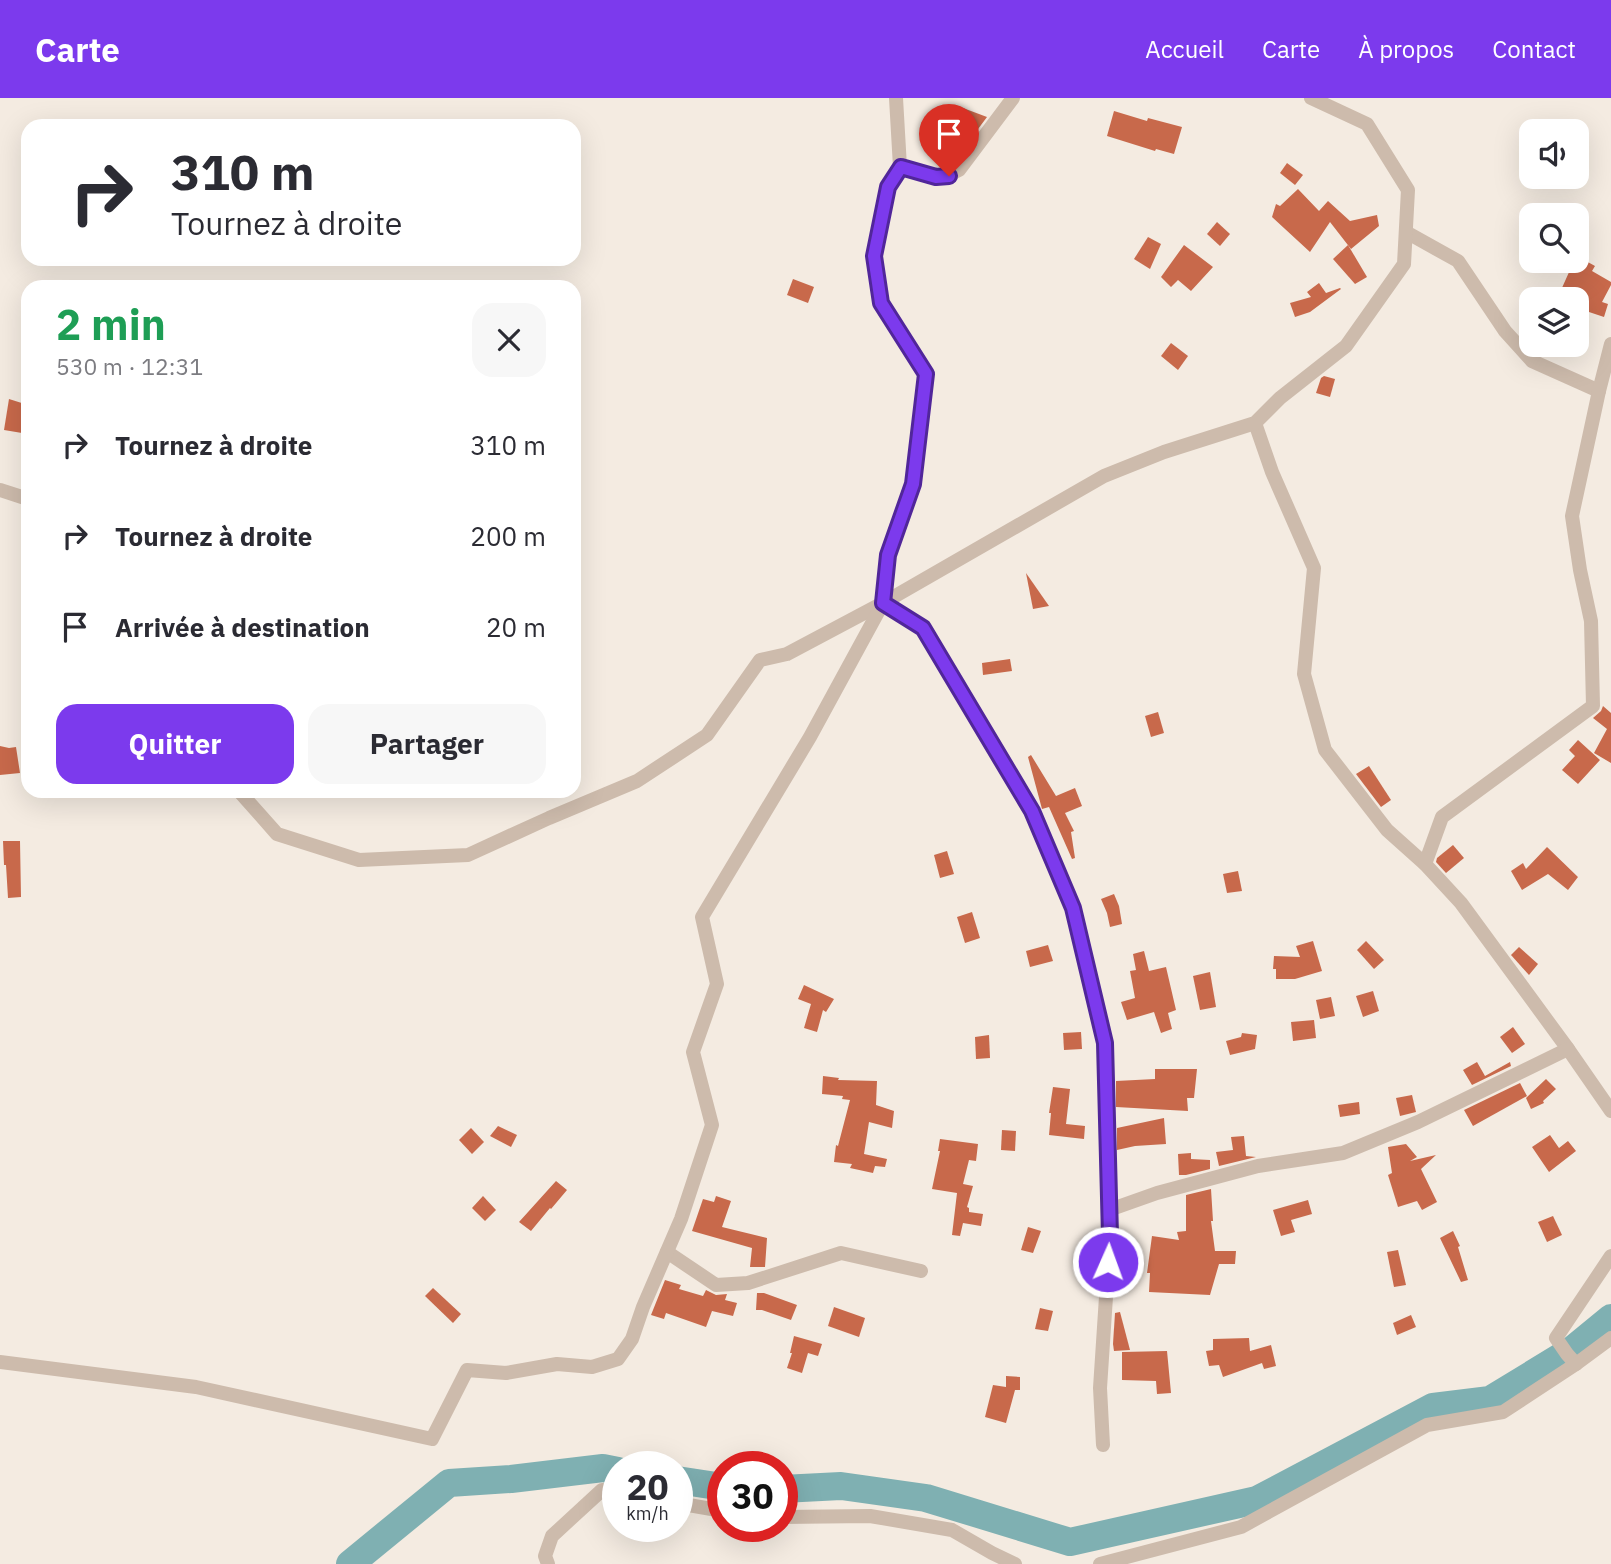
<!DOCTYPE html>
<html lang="fr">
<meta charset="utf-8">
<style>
:root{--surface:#fff;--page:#f7f7f7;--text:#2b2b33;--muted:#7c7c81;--accent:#7c3aed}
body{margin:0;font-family:"IBM Plex Sans",sans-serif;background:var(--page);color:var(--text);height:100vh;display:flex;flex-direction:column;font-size:26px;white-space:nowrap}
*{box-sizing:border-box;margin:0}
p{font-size:23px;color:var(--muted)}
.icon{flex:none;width:38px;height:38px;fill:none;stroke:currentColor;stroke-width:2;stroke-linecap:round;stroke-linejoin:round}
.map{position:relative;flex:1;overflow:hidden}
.drawer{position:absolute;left:21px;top:182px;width:560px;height:518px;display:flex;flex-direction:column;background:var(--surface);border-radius:21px;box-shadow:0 7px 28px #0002}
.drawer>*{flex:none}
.top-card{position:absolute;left:21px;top:21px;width:560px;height:147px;border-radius:21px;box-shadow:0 7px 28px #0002;background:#fff;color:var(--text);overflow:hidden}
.fabs{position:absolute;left:1519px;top:21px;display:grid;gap:14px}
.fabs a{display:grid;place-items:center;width:70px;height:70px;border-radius:14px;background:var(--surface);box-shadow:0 7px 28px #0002;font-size:35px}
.speed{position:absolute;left:602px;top:1353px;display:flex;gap:14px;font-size:35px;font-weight:700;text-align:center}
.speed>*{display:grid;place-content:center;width:91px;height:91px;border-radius:50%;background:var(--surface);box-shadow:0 7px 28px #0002;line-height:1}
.speed small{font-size:18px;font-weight:400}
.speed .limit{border:10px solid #d22;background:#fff;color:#111}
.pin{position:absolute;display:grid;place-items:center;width:60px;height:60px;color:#fff;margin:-72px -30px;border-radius:50% 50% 50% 0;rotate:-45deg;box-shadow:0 0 7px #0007}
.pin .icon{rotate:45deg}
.me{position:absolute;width:77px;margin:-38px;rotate:2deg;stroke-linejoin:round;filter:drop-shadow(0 0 5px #0008)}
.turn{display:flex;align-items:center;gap:24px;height:147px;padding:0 35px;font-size:32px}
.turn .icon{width:91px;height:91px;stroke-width:2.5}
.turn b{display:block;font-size:49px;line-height:60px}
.round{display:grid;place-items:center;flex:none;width:74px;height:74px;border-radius:21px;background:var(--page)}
.head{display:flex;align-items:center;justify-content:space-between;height:119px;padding:0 35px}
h1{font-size:42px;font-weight:700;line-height:52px;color:#1e9e55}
.primary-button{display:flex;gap:14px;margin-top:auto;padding:14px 35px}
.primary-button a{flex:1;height:80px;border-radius:21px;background:var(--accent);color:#fff;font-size:28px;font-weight:700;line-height:80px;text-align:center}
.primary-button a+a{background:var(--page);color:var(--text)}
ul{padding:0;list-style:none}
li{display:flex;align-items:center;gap:21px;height:91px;padding:0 35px}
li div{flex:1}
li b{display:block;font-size:26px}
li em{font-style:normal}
header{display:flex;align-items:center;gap:42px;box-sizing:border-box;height:98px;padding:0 35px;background:var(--accent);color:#fff}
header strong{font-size:33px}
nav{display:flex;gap:38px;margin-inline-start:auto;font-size:24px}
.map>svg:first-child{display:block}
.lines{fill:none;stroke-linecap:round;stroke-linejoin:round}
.river{stroke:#7fb0b2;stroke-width:28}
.building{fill:#c8694b}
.street{stroke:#cdbbac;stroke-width:14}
.route-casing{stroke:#51269a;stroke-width:18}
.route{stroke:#7c3aed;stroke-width:12}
</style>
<header>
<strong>Carte</strong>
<nav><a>Accueil</a><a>Carte</a><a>À propos</a><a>Contact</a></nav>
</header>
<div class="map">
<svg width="1611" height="1466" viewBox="0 0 1611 1466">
<rect width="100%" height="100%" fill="#f4ebe1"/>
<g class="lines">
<g class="river">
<polyline points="677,1382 723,1389"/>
<polyline points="782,1391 841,1388 926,1400 1070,1444 1257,1402 1433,1309 1490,1302 1572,1252 1611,1220"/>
<polyline points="350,1466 449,1385 511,1381 603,1370 618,1373"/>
</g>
</g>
<g class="building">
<polygon points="955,7 987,19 978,31 972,28 969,38 960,35 953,64 939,60 945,34"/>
<polygon points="1114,13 1147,23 1148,20 1182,29 1174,56 1156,51 1155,53 1107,38"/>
<polygon points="1287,65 1303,77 1295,87 1280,75"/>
<polygon points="1298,91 1319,113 1328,103 1350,123 1377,117 1379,128 1351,151 1330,124 1310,154 1272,119 1276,106 1280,108"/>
<polygon points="1217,124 1230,136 1220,148 1207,136"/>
<polygon points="1148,139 1161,146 1150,171 1134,161"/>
<polygon points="1184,147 1213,169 1191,193 1178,182 1171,189 1161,179"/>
<polygon points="1348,147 1367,179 1355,186 1333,161"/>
<polygon points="1577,158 1595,168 1592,173 1611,184 1611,187 1602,204 1608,206 1604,219 1577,210 1577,201 1557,201 1574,163 1577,163"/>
<polygon points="793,181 814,189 808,205 787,197"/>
<polygon points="1319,185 1326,195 1340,190 1341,191 1310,214 1295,219 1290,205 1311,199 1307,194"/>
<polygon points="1171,245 1188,258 1178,272 1161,258"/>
<polygon points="1324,278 1335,281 1330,299 1316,295 1321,280"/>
<polygon points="9,301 28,307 28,315 22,335 4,332"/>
<polygon points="1026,475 1049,508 1033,511"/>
<polygon points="1010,561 1012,573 983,577 982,565"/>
<polygon points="1603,608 1611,615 1611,665 1594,655 1607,631 1593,620 1601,613"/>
<polygon points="1158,614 1164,635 1151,639 1145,618"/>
<polygon points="1578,642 1600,662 1578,686 1562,672 1575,658 1569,652"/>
<polygon points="0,648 9,650 16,649 20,675 0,677"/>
<polygon points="1031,657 1056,698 1075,690 1082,708 1065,715 1074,733 1071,734 1075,760 1072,761 1049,709 1042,711 1028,659"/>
<polygon points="1369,668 1391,702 1381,709 1356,676"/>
<polygon points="3,743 20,743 21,799 8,800 6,767 4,767"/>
<polygon points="1453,747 1464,760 1446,775 1436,764 1437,760"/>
<polygon points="1547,749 1578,779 1568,792 1548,776 1522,792 1511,773 1523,765 1526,771"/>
<polygon points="947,753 954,776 940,780 934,757"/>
<polygon points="1238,773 1242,793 1227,795 1223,776"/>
<polygon points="1114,796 1119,808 1122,826 1110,829 1107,815 1101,801"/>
<polygon points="972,814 980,840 965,845 957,819"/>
<polygon points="1313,843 1322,873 1295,881 1276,881 1276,871 1273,871 1274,858 1300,859 1296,848"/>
<polygon points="1366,843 1384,862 1374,871 1357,852"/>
<polygon points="1048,847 1053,863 1030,869 1026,853"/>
<polygon points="1519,849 1538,866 1529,877 1511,857"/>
<polygon points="1144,853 1149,873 1166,869 1176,912 1168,915 1172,931 1161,935 1154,914 1127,922 1121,904 1135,900 1130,873 1136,872 1133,856"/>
<polygon points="1210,874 1216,909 1200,912 1193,878"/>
<polygon points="804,887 834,901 826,914 823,912 817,934 804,930 811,906 798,901"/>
<polygon points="1373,893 1379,913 1363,919 1356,898"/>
<polygon points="1331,899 1335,918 1320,921 1316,902"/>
<polygon points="1314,922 1316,940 1293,943 1291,924"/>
<polygon points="1513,929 1525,946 1512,955 1500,939"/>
<polygon points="1081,934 1082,951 1064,952 1063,935"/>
<polygon points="1242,935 1257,937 1255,951 1230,957 1226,943 1241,939"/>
<polygon points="989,937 990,960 976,961 975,939"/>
<polygon points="1477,964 1485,978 1510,964 1511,968 1472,987 1463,972"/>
<polygon points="1155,971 1197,971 1194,1000 1187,1000 1188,1013 1116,1009 1116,983 1155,981"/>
<polygon points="823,978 839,980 838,982 877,983 876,1007 894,1013 892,1030 869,1024 864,1056 887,1061 885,1069 875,1068 873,1075 850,1070 852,1066 834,1064 836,1047 838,1048 850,1002 842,1001 843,998 822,996"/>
<polygon points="1546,981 1556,991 1543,1003 1544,1005 1531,1011 1526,1000"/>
<polygon points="1520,985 1527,998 1473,1028 1464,1012"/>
<polygon points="1053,989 1070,991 1066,1026 1085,1028 1084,1041 1049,1037 1051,1015 1049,1015"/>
<polygon points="1412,997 1416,1014 1400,1018 1396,1000"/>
<polygon points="1359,1004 1360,1016 1340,1019 1338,1007"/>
<polygon points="1164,1020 1166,1046 1135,1048 1117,1052 1117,1030"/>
<polygon points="498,1028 517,1037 511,1049 490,1038"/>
<polygon points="471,1030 484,1044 472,1056 459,1042"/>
<polygon points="1002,1032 1016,1033 1015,1053 1001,1052"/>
<polygon points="1550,1037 1559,1050 1568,1043 1576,1053 1549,1074 1532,1049"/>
<polygon points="1244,1038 1246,1058 1256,1059 1219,1068 1216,1054 1233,1052 1231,1039"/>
<polygon points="940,1041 978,1046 976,1063 969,1062 963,1086 973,1088 967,1109 969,1110 969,1114 983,1116 981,1128 963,1125 960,1138 952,1137 957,1095 932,1091 940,1053 938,1053"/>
<polygon points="1406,1046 1417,1059 1410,1063 1436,1057 1421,1071 1437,1104 1422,1112 1417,1103 1398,1109 1388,1077 1392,1075 1388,1049"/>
<polygon points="1191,1055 1191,1061 1210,1062 1210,1071 1186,1077 1179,1077 1178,1056"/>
<polygon points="556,1083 567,1092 551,1111 550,1110 531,1133 519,1124"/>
<polygon points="1211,1091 1213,1123 1211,1123 1215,1153 1236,1153 1235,1166 1219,1166 1210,1197 1149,1194 1150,1175 1147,1175 1152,1138 1179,1142 1177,1134 1186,1133 1186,1097"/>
<polygon points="483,1098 496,1112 485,1123 472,1110"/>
<polygon points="716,1098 731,1103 722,1129 767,1140 765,1169 750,1169 752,1150 692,1133 703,1101 714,1104"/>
<polygon points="1308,1102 1312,1116 1291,1122 1295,1134 1281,1138 1273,1112"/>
<polygon points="1553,1118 1562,1137 1547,1144 1538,1124"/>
<polygon points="1028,1129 1041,1133 1033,1155 1021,1152"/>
<polygon points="1453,1133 1460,1148 1458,1149 1468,1182 1461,1184 1440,1140"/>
<polygon points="1398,1152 1406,1187 1394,1189 1387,1154"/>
<polygon points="665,1182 681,1187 679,1191 703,1198 706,1192 716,1197 727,1196 725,1202 737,1205 733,1218 712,1213 706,1229 666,1215 664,1221 651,1217"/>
<polygon points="433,1190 461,1216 453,1225 425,1198"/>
<polygon points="757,1195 764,1195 797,1207 791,1222 762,1212 756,1212"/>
<polygon points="834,1209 865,1220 859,1239 828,1228"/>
<polygon points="1040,1210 1053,1213 1048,1233 1035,1231"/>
<polygon points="1120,1214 1130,1252 1114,1253 1113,1246 1115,1215"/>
<polygon points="1411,1217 1416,1229 1397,1237 1393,1225"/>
<polygon points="794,1238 822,1246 818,1258 808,1255 802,1275 787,1270 792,1255 790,1255"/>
<polygon points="1249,1240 1250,1253 1271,1247 1276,1268 1264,1271 1262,1265 1223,1279 1219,1267 1209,1268 1206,1253 1213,1252 1213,1241"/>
<polygon points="1167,1253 1171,1295 1157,1296 1156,1283 1122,1282 1122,1254"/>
<polygon points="1006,1278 1020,1279 1020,1292 1015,1292 1006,1325 985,1319 993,1287 1006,1289"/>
</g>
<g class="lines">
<g class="street">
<path d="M900 69C922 75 938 84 959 72L1013 0"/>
<polyline points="1406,134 1458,163 1505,233 1532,263 1599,293"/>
<polyline points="1255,325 1272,374 1314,470 1304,576 1325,652 1387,732 1425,766 1461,805 1568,951 1611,1013"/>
<polyline points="0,392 28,401"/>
<polyline points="883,505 923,530 1032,713 1073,810 1105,945 1110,1138 1100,1290 1103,1347"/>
<polyline points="239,693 277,736 359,762 468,757 549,720 637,683 707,637 760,562 787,556 883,505 1104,378 1164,354 1255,325 1280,300 1346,248 1404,166 1408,92 1367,26 1311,0"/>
<polyline points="1425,766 1442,719 1593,608 1591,523 1580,472 1572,418 1599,293 1611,246"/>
<polyline points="1109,1112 1157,1095 1258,1068 1343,1055 1418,1024 1568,951"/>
<polyline points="667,1154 716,1187 748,1185 841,1155 921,1173"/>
<polyline points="0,1264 196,1289 432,1341 467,1272 506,1275 557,1266 592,1269 618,1261 632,1241 643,1209 681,1121 712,1027 693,954 717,886 702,819 810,639 883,505 888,457 913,386 926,276 881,205 874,158 888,89 900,69 896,0"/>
<polyline points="1576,1266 1567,1256 1556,1240 1611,1158"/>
<polyline points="677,1405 723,1413"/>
<polyline points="782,1419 870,1418 952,1432 992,1455 1015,1466"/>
<polyline points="548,1466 545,1458 552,1438 602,1392 618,1394"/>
<polyline points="1100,1466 1241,1429 1427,1327 1503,1314 1576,1266 1611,1240"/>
</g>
</g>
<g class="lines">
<defs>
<polyline id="route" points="949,78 936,79 901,69 888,89 874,158 881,205 926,276 913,386 888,457 883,505 923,530 1032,713 1073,810 1105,945 1110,1138 1108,1164"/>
</defs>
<use href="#route" class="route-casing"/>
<use href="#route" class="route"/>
</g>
</svg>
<div class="fabs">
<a><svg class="icon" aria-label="sound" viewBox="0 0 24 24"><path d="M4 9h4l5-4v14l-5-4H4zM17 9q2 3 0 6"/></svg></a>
<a><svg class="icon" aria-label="search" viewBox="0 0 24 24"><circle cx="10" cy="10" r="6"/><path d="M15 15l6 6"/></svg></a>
<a><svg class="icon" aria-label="layers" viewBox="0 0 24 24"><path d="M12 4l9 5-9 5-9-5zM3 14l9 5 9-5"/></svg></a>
</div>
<div class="speed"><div>20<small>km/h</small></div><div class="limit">30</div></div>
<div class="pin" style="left:949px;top:78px;background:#d93025"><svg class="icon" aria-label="arrive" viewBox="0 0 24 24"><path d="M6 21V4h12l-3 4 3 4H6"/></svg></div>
<svg class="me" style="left:1108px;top:1164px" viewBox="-20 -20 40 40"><circle r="17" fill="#7c3aed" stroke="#fff" stroke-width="3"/><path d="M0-11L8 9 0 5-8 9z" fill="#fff"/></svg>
<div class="top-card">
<div class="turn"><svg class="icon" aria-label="right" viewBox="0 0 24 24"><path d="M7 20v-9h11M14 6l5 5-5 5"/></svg><div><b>310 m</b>Tournez à droite</div></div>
</div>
<section class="drawer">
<div class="head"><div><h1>2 min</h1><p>530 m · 12:31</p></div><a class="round"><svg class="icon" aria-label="close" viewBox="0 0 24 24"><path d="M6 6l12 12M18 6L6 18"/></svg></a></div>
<ul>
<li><svg class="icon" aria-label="right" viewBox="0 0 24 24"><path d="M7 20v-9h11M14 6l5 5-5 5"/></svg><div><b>Tournez à droite</b></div><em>310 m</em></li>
<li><svg class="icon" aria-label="right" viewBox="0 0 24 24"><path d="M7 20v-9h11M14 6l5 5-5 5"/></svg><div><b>Tournez à droite</b></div><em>200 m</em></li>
<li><svg class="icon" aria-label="arrive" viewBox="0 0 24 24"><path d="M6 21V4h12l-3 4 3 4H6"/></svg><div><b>Arrivée à destination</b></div><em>20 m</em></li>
</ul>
<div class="primary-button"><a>Quitter</a><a>Partager</a></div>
</section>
</div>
